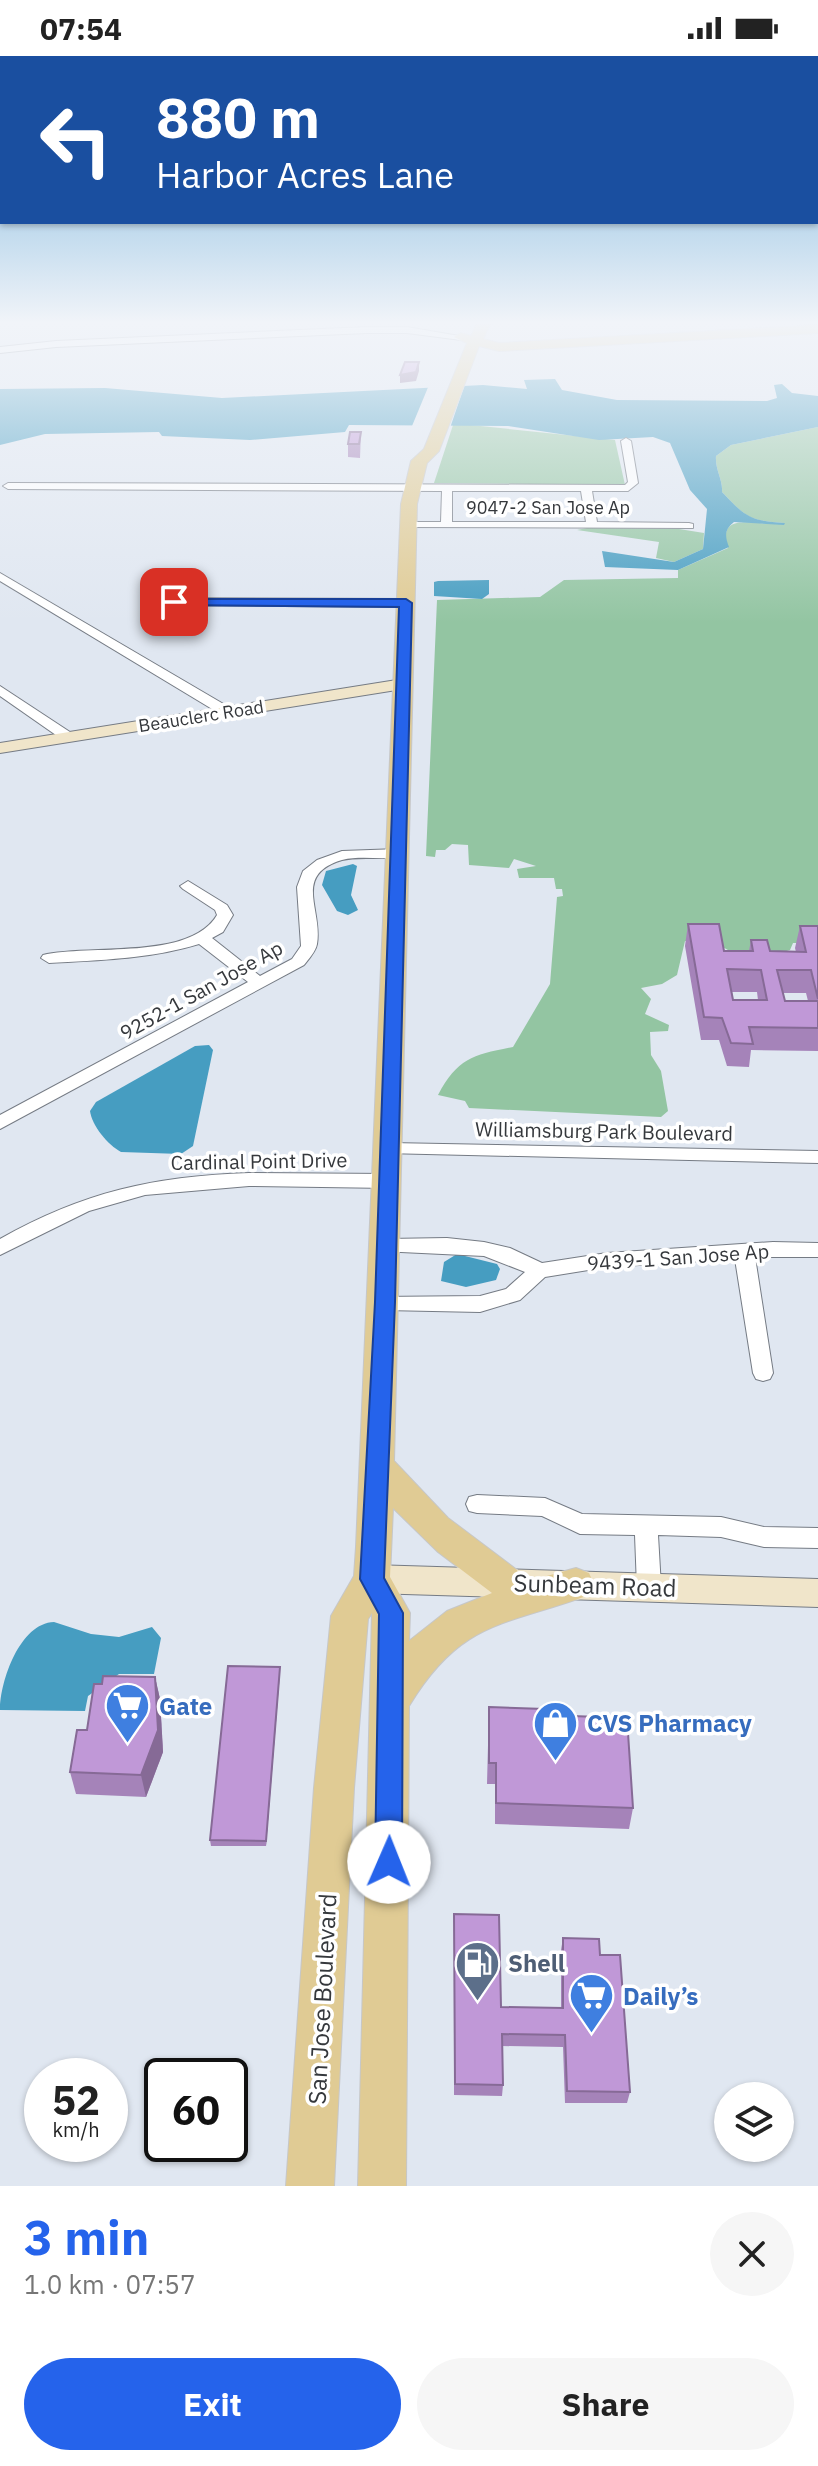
<!DOCTYPE html>
<meta charset="utf-8">
<style>
:root{--surface:#fff;--page:#f6f6f6;--text:#222;--muted:#767676;--accent:#2563eb}
body{margin:0;font-family:"IBM Plex Sans",sans-serif;background:var(--page);color:var(--text);height:100vh;display:flex;flex-direction:column;font-size:30px;white-space:nowrap}
*{box-sizing:border-box;margin:0}
p{font-size:26px;color:var(--muted)}
.icon{flex:none;width:44px;height:44px;fill:none;stroke:currentColor;stroke-width:2;stroke-linecap:round;stroke-linejoin:round}
.map{position:relative;height:2130px;overflow:hidden}
.panel{display:flex;flex-direction:column;background:var(--surface);flex:1}
.panel>*{flex:none}
.hud{position:absolute;left:0px;top:0px;width:818px;height:168px;box-shadow:0 2px 6px #0004;background:#1a4fa0;color:#fff;overflow:hidden}
.controls{position:absolute;left:714px;top:2026px;display:grid;gap:16px}
.controls a{display:grid;place-items:center;width:80px;height:80px;border-radius:50%;background:var(--surface);box-shadow:0 2px 6px #0004;font-size:40px}
.speed{position:absolute;left:24px;top:2002px;display:flex;gap:16px;font-size:40px;font-weight:700;text-align:center}
.speed>*{display:grid;place-content:center;width:104px;height:104px;border-radius:50%;background:var(--surface);box-shadow:0 2px 6px #0004;line-height:1}
.speed small{font-size:20px;font-weight:400}
.speed .limit{border:4px solid #111;border-radius:12px;background:#fff;color:#111}
.pin{position:absolute;display:grid;place-items:center;width:68px;height:68px;color:#fff;margin:-34px;border-radius:16px;box-shadow:0 4px 12px #0006}
.me{position:absolute;width:88px;margin:-44px;rotate:1deg;stroke-linejoin:round;filter:drop-shadow(0 0 6px #0008)}
.turn{display:flex;align-items:center;gap:28px;height:168px;padding:0 24px;font-size:36px}
.turn .icon{width:104px;height:104px;stroke-width:2.5}
.turn b{display:block;font-size:56px;line-height:68px}
.round{display:grid;place-items:center;flex:none;width:84px;height:84px;border-radius:42px;background:var(--page)}
.head{display:flex;align-items:center;justify-content:space-between;height:136px;padding:0 24px}
h1{font-size:48px;font-weight:800;line-height:60px;color:var(--accent)}
.cta{display:flex;gap:16px;margin-top:auto;padding:16px 24px}
.cta a{flex:1;height:92px;border-radius:48px;background:var(--accent);color:#fff;font-size:32px;font-weight:800;line-height:92px;text-align:center}
.cta a+a{background:var(--page);color:var(--text)}
.status{display:flex;justify-content:space-between;align-items:center;height:56px;padding:0 40px;background:var(--surface);direction:ltr}
.status svg{height:22px;fill:currentColor}
.map>svg:first-child{display:block}
.green{fill:#93c5a2}
.water{fill:#469dc1}
.pier{fill:#e0e7f1}
.lines{fill:none;stroke-linecap:round;stroke-linejoin:round}
.street-casing{stroke:#757b84;stroke-width:2}
.secondary-casing{stroke:#757b84;stroke-width:2}
.primary-casing{stroke:#c6c7c8;stroke-width:2}
.street{fill:#fff;fill-rule:evenodd}
.secondary{fill:#f0e5ca;fill-rule:evenodd}
.primary{fill:#e0cb94;fill-rule:evenodd}
.wall{fill:#a583b9;fill-rule:evenodd}
.shaded-wall{fill:#866a96}
.building{fill:#c098d7;stroke:#866a96;stroke-width:2;fill-rule:evenodd}
.route{fill:#2563eb;stroke:#184099;stroke-width:2}
.labels{text-anchor:middle;dominant-baseline:central;stroke-width:7;stroke-linejoin:round;paint-order:stroke}
.far-street-label{font-size:18px;fill:#35383c;stroke:#fff}
.street-label{font-size:20px;fill:#35383c;stroke:#fff}
.near-street-label{font-size:24px;fill:#35383c;stroke:#fff}
.near-shop-label{font-size:24px;font-weight:bold;fill:#366cbe;stroke:#fff;text-anchor:start}
.near-service-label{font-size:24px;font-weight:bold;fill:#4e5e75;stroke:#fff;text-anchor:start}
</style>
<div class="status"><b>07:54</b><svg viewBox="0 0 49 12"><path d="M0 12V9h3v3zM5 12V6h3v6zM10 12V3h3v9zM15 12V0h3v12zM26 1h20v11H26zM47 4h2v5h-2z"/></svg></div>
<div class="map">
<svg width="818" height="2130" viewBox="0 0 818 2130">
<rect width="100%" height="100%" fill="#e0e7f1"/>
<g class="green">
<polygon points="461,368 615,384 625,429 434,427 453,369"/>
<path d="M818 371V887H793L790 894 766 901 737 899 719 889 685 885 677 919 662 928 641 932 651 943 645 958 669 969 668 975 650 976 651 999 661 1015 668 1055 661 1061 469 1052 465 1045 438 1039C458 1002 473 999 513 991L550 928 557 841 563 840 562 833H556L554 822H519L517 813 536 810 514 803 509 812 469 809 468 789 452 788 445 794H436L435 801 426 800 437 544 540 541 564 524 678 522V514L728 492C715 451 764 473 784 467 748 465 745 460 722 436 723 423 715 414 716 400L731 389Z"/>
<polygon points="587,472 679,473 704,477 703,493 674,506 656,502 659,486 577,474"/>
</g>
<g class="water">
<path d="M555 323 562 334 617 344 767 345 777 342 774 329 782 328 792 337 818 340V371L731 389 716 400C715 414 723 423 722 436 745 460 749 465 785 467L784 469 734 466C724 474 725 480 729 491L678 514 605 511 602 495 674 506 703 493 707 453 690 434 670 387 653 381 599 384 508 370 349 369 345 376 250 384 162 380 159 376 45 378 0 389V333L105 332 222 342 483 329 527 333 524 324Z"/>
<polygon points="489,524 489,538 482,543 434,540 434,526 438,525"/>
<polygon points="353,808 357,810 351,839 358,854 348,859 337,855 322,829 326,815"/>
<path d="M209 989 213 994 193 1090 181 1098 121 1096C108 1089 92 1070 90 1055L96 1046 195 990Z"/>
<polygon points="457,1198 497,1208 500,1213 496,1224 466,1231 441,1225 444,1206"/>
<path d="M54 1566 91 1578 119 1581 152 1571 161 1582 154 1618H119L88 1640 85 1655 0 1654C0 1625 20 1567 54 1566Z"/>
</g>
<polygon class="pier" points="465,328 450,372 412,370 429,329"/>
<g class="lines">
<defs>
<g id="street">
<polygon points="367,271 407,271 465,281 461,284 407,277 367,277 56,291 0,297 0,291 56,285"/>
<path d="M626 382 631 385 638 427 628 435H592L597 466 689 467 693 468V472L403 471V467L407 466H441L442 435 8 433 3 430 8 427 625 429 628 426 621 385ZM452 435H581L586 466H452Z"/>
<polygon points="0,517 232,653 234,656 222,659 0,525"/>
<polygon points="148,542 406,543 412,547 406,551 144,549 144,543"/>
<polygon points="0,630 73,678 73,684 63,684 0,640"/>
<path d="M399 793 406 797 404 800C384 805 362 799 342 804 292 819 323 854 317 888 316 895 308 904 304 909L0 1073V1059L248 926 199 888C150 903 100 904 49 907L41 902 43 899C89 888 190 905 217 859L215 854 183 833 180 830 188 825 227 849 233 859 223 876 212 882 260 920 292 903 301 890 297 831 303 815 317 804 342 795Z"/>
<polygon points="390,1087 818,1095 818,1107 384,1097 381,1093"/>
<path d="M249 1117 389 1118 398 1125 389 1132 249 1130 145 1139 89 1155 0 1199V1183C83 1136 155 1120 249 1117Z"/>
<polygon points="387,1183 447,1182 484,1186 510,1192 542,1207 607,1197 773,1186 818,1187 818,1201 755,1201 773,1317 770,1323 763,1325 756,1323 753,1317 735,1203 607,1211 545,1221 520,1244 480,1256 385,1254 378,1251 375,1246 378,1241 480,1240 506,1233 525,1216 484,1200 380,1195 377,1190 380,1185"/>
<polygon points="477,1439 545,1442 582,1458 721,1461 764,1471 818,1472 818,1492 764,1491 721,1481 658,1479 661,1531 657,1538 649,1541 641,1538 637,1531 635,1479 580,1478 542,1460 477,1457 469,1455 466,1448 469,1441"/>
</g>
<g id="secondary">
<polygon points="403,623 409,624 409,632 0,697 0,687"/>
<polygon points="372,1509 818,1523 818,1551 372,1537 361,1533 356,1523 361,1513"/>
</g>
<path id="primary" d="M477 268H490L483 283 499 287 818 269V277L499 295 479 290 439 395 427 407 417 448 394 1405 448 1462 517 1514 521 1527 576 1512 589 1517 594 1528 589 1539C504 1570 461 1564 409 1650L406 2130H358L372 1557 368 1563 354 1732 334 2130H286L314 1732 331 1560 354 1520 356 1491 401 448 411 405 424 393 467 287 454 281 461 277 471 280ZM393 1452 438 1496 492 1537 447 1555 409 1585 410 1557 390 1521Z"/>
</defs>
<use href="#street" class="street-casing"/>
<use href="#secondary" class="secondary-casing"/>
<use href="#primary" class="primary-casing"/>
<use href="#street" class="street"/>
<use href="#secondary" class="secondary"/>
<use href="#primary" class="primary"/>
</g>
<g class="wall">
<polygon points="361,376 360,402 348,401 348,388"/>
<path d="M688 868 724 895H749L751 884 770 895 796 896 795 892 800 870H818V995L751 994 749 1011 727 1010 719 984H701L685 890ZM732 936H757L758 944H733ZM783 937H806L808 945H785Z"/>
<polygon points="280,1611 266,1790 211,1790 210,1784"/>
<polygon points="155,1621 160,1643 163,1696 146,1741 76,1738 70,1716 87,1674"/>
<polygon points="489,1651 544,1659 633,1752 629,1773 495,1768 495,1728 487,1728"/>
<polygon points="454,1871 501,1951 561,1952 561,1894 563,1882 600,1899 630,2036 627,2047 565,2047 563,1991 502,1990 503,2029 502,2040 454,2039"/>
</g>
<g class="shaded-wall">
<polygon points="419,306 419,315 416,325 400,327 400,319"/>
<polygon points="280,1611 280,1617 266,1790 266,1785"/>
<polygon points="155,1621 160,1643 163,1696 146,1741 141,1719"/>
</g>
<g class="building">
<polygon points="405,306 419,306 416,316 400,319"/>
<polygon points="350,376 361,376 359,388 348,388"/>
<path d="M688 868H719L724 895H753L751 884H767L770 895 806 896 800 870H818V943L811 914H777L785 945H818V972L749 971 753 988 731 987 722 962 704 961ZM727 913 761 914 767 944H733Z"/>
<polygon points="228,1610 280,1611 266,1785 210,1784"/>
<polygon points="103,1620 155,1621 158,1674 141,1719 70,1716 77,1674 87,1674 94,1628 102,1628"/>
<polygon points="489,1651 544,1653 544,1659 627,1662 633,1752 496,1747 496,1707 489,1707"/>
<polygon points="454,1858 499,1859 501,1951 563,1952 563,1882 599,1883 600,1899 620,1899 630,2036 567,2035 565,1979 502,1978 503,2029 455,2028"/>
</g>
<linearGradient id="sky" x2="0" y2="1"><stop stop-color="#67abd8"/><stop offset="0.47" stop-color="#f1f4f9"/><stop offset="1" stop-color="#f1f4f9" stop-opacity="0"/></linearGradient>
<rect width="818" height="567" fill="url(#sky)"/>
<polygon class="route" points="174,543 406,543 412,547 395,1246 384,1522 403,1557 402,1806 398,1816 389,1820 379,1816 375,1806 379,1558 360,1523 375,1246 399,551 170,549 168,546"/>
<defs>
<symbol id="supermarket-pin" viewBox="-11 -11 22 30"><path d="M0 17L-7.5 6A9.5 9.5 0 1 1 7.5 6Z" fill="#3f7fe0" stroke="#fff"/><path d="M-6-5.5h2.5l.6 2H6L4.5 2H-2.5L-4.4-4H-6ZM-1.5 3.2a1.3 1.3 0 1 0 .1 0ZM3 3.2a1.3 1.3 0 1 0 .1 0Z" fill="#fff"/></symbol>
<symbol id="shop-pin" viewBox="-11 -11 22 30"><path d="M0 17L-7.5 6A9.5 9.5 0 1 1 7.5 6Z" fill="#3f7fe0" stroke="#fff"/><path d="M-5-2.5h2.3a2.7 3.5 0 0 1 5.4 0H5L5.5 6h-11ZM-1.5-2.5h3a1.5 2.3 0 0 0-3 0Z" fill="#fff"/></symbol>
<symbol id="fuel-pin" viewBox="-11 -11 22 30"><path d="M0 17L-7.5 6A9.5 9.5 0 1 1 7.5 6Z" fill="#5c6f8a" stroke="#fff"/><path d="M-5.5-6h7V0h2V4h1.3V-2.5L3-4.5l.8-.8L6-3V5H2.5V1h-1V6h-7ZM-4.2-4.7v3.2H.2V-4.7Z" fill="#fff"/></symbol>
</defs>
<g fill-rule="evenodd">
<use href="#supermarket-pin" x="102" y="1624" width="51" height="69"/>
<use href="#shop-pin" x="530" y="1642" width="51" height="69"/>
<use href="#fuel-pin" x="452" y="1882" width="51" height="69"/>
<use href="#supermarket-pin" x="566" y="1914" width="51" height="69"/>
</g>
<g class="labels">
<g class="far-street-label">
<text x="548" y="451">9047-2 San Jose Ap</text>
<text transform="translate(201 660) rotate(-9)">Beauclerc Road</text>
</g>
<g class="street-label">
<text transform="translate(201 934) rotate(-29)">9252-1 San Jose Ap</text>
<text transform="translate(604 1075) rotate(1)">Williamsburg Park Boulevard</text>
<text transform="translate(259 1105) rotate(-1)">Cardinal Point Drive</text>
<text transform="translate(678 1201) rotate(-4)">9439-1 San Jose Ap</text>
</g>
<g class="near-street-label">
<text transform="translate(595 1529) rotate(2)">Sunbeam Road</text>
<text transform="translate(322 1943) rotate(-87)">San Jose Boulevard</text>
</g>
<g class="near-shop-label">
<text x="159" y="1650">Gate</text>
<text x="587" y="1667">CVS Pharmacy</text>
<text x="623" y="1940">Daily’s</text>
</g>
<g class="near-service-label">
<text x="508" y="1907">Shell</text>
</g>
</g>
</svg>
<div class="controls">
<a><svg class="icon" aria-label="layers" viewBox="0 0 24 24"><path d="M12 4l9 5-9 5-9-5zM3 14l9 5 9-5"/></svg></a>
</div>
<div class="speed"><div>52<small>km/h</small></div><div class="limit">60</div></div>
<div class="pin" style="left:174px;top:546px;background:#d93025"><svg class="icon" aria-label="arrive" viewBox="0 0 24 24"><path d="M6 21V4h12l-3 4 3 4H6"/></svg></div>
<svg class="me" style="left:389px;top:1806px" viewBox="-20 -20 40 40"><circle r="19" fill="#fff"/><path d="M0-13L10 11 0 6-10 11z" fill="#2563eb"/></svg>
<div class="hud">
<div class="turn"><svg class="icon" aria-label="left" viewBox="0 0 24 24"><path d="M17 20v-9H6M10 6l-5 5 5 5"/></svg><div><b>880 m</b>Harbor Acres Lane</div></div>
</div>
</div>
<section class="panel">
<div class="head"><div><h1>3 min</h1><p>1.0 km · 07:57</p></div><a class="round"><svg class="icon" aria-label="close" viewBox="0 0 24 24"><path d="M6 6l12 12M18 6L6 18"/></svg></a></div>
<div class="cta"><a>Exit</a><a>Share</a></div>
</section>
